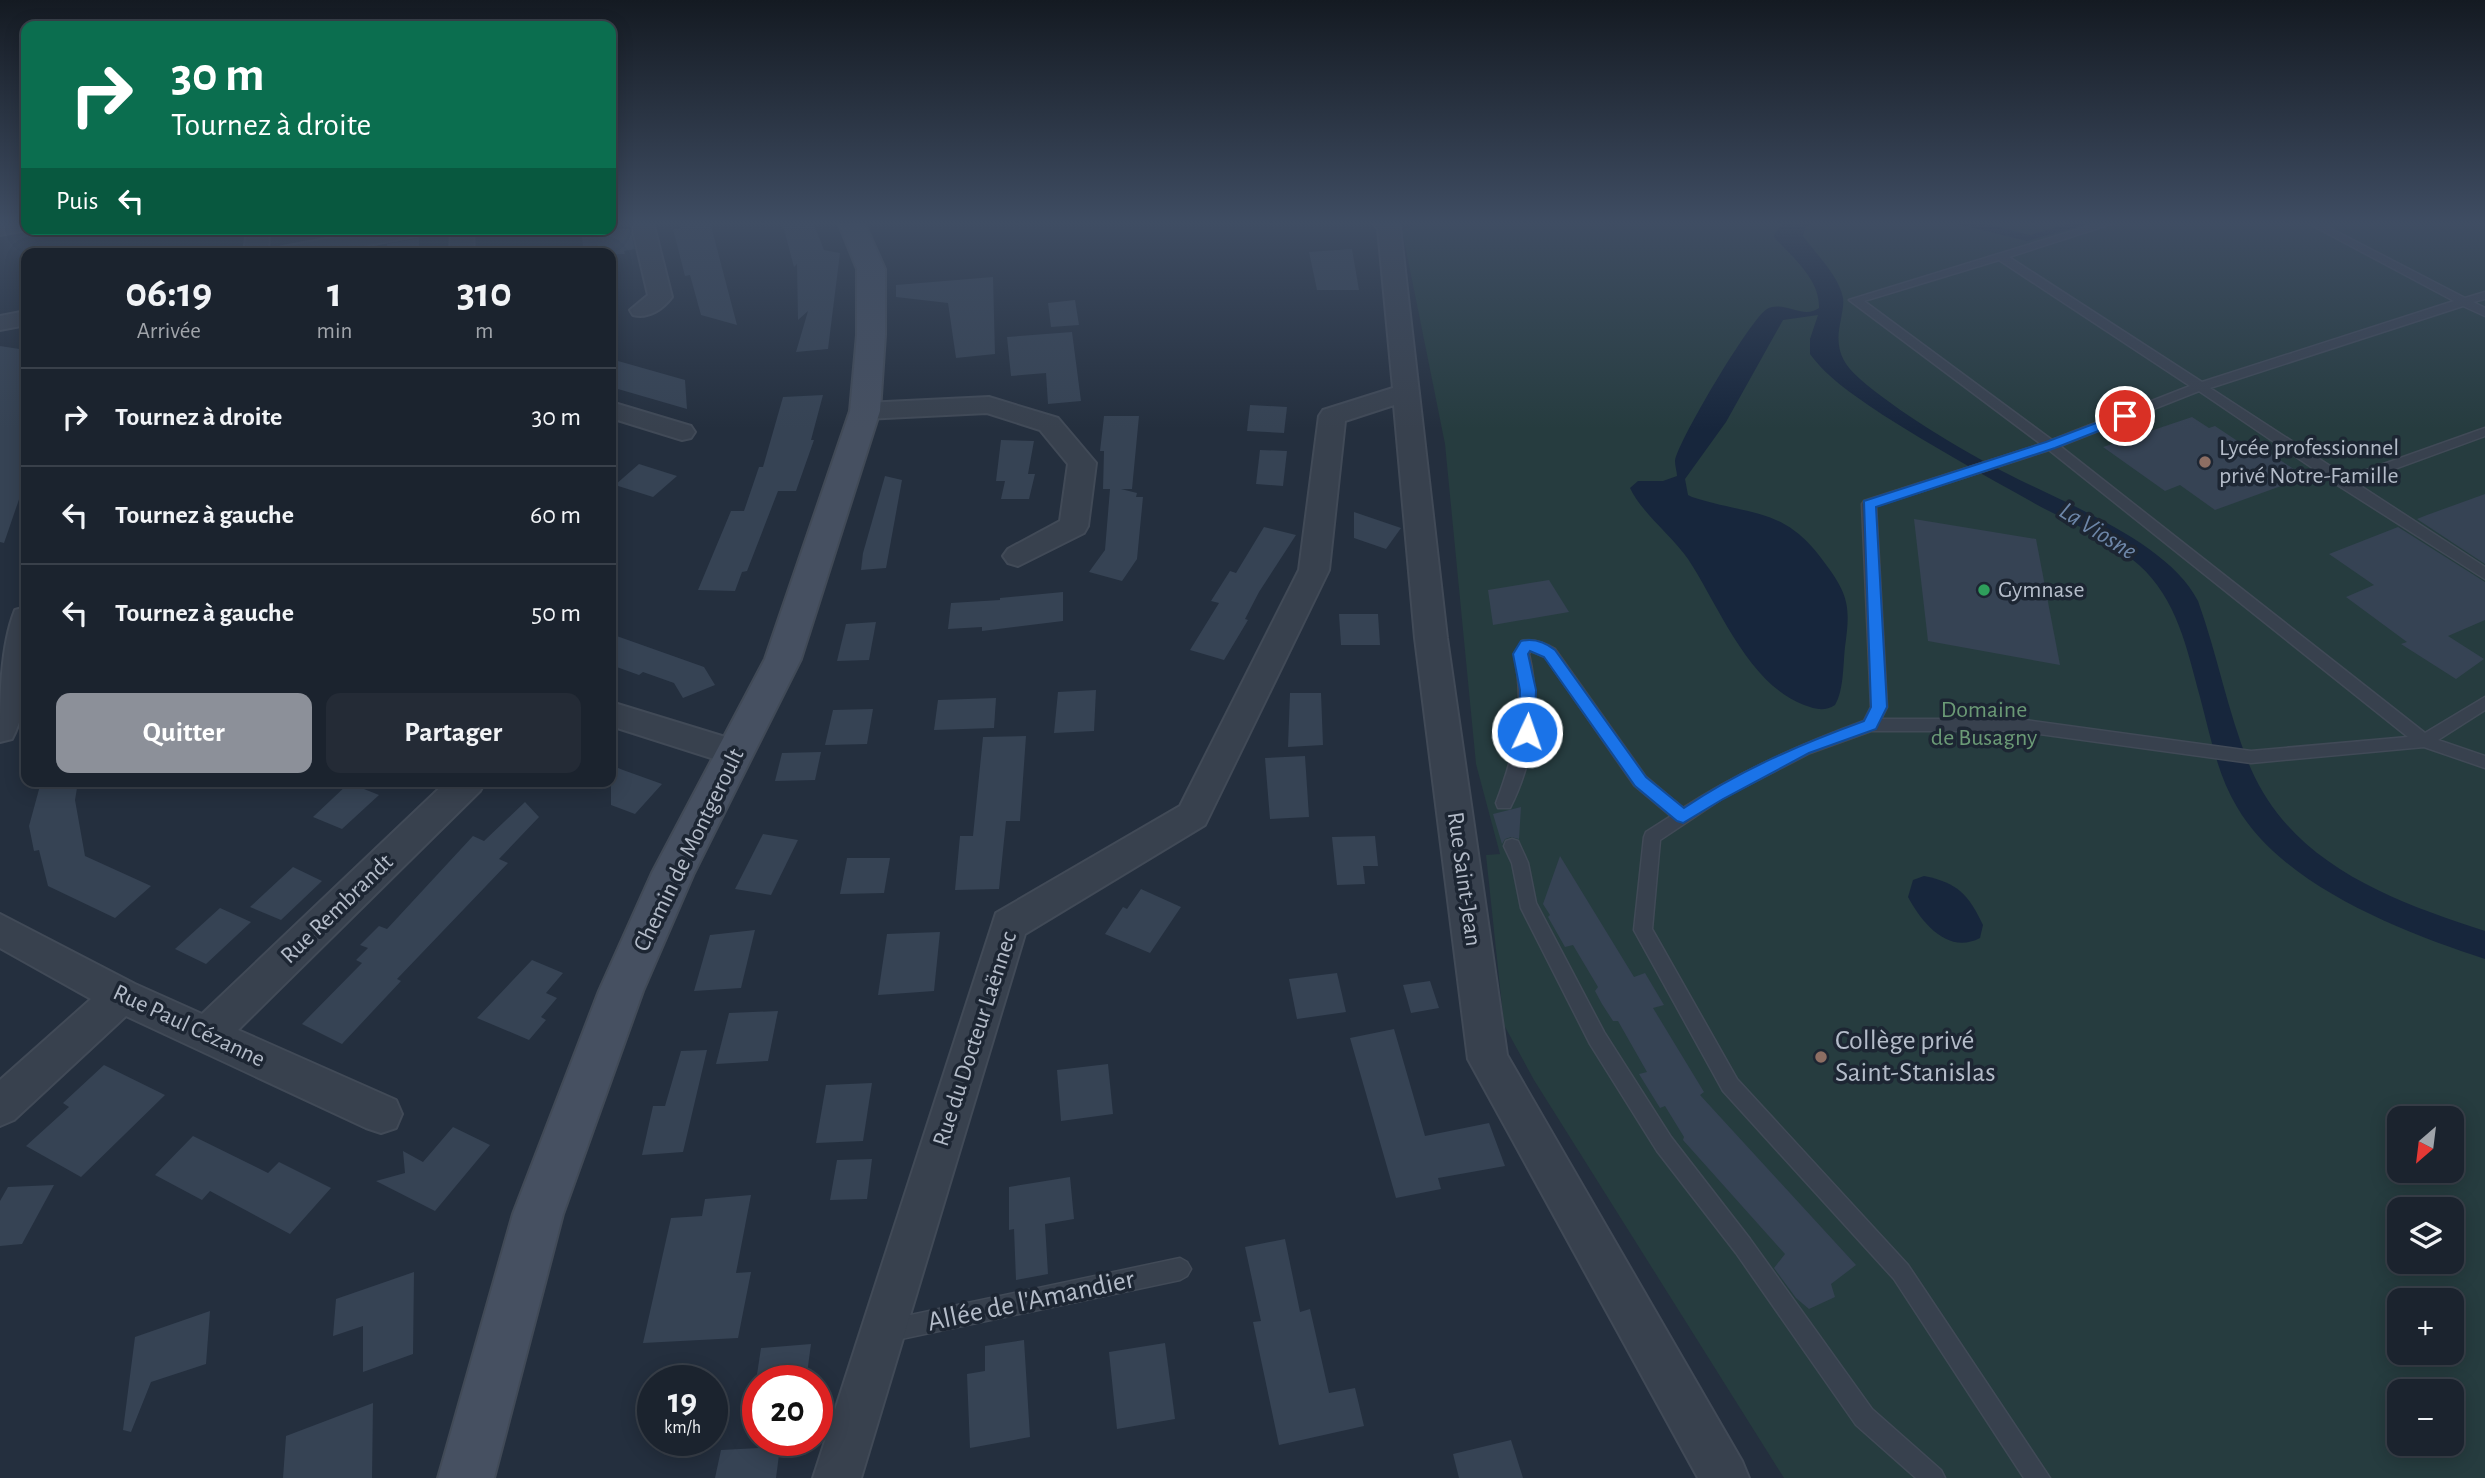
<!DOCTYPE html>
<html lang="fr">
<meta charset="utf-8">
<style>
:root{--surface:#1b232e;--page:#242b36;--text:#f1f3f6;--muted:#a0a4aa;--line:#39404a;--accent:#8c9099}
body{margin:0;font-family:"Alegreya Sans",sans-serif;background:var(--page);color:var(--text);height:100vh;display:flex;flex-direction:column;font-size:26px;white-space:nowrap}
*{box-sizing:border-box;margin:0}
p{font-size:23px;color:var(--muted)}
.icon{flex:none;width:38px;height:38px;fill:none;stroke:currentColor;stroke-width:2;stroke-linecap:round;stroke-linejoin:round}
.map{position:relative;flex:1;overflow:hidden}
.sheet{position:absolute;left:21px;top:248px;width:595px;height:539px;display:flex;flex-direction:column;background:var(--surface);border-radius:14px;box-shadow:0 4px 18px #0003,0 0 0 2px var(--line)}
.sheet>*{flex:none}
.banner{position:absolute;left:21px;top:21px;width:595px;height:214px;border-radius:14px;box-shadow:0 4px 18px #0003,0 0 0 2px var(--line);background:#0b6e4f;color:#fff;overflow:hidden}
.needle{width:46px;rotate:208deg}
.buttons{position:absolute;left:2387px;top:1106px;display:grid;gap:14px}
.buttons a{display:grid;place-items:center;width:77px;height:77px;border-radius:14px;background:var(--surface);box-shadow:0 4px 18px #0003,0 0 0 2px var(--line);font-size:35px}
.speed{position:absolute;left:637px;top:1365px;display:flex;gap:14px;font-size:35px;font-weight:700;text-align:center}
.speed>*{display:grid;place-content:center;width:91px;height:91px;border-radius:50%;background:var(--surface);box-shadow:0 4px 18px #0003,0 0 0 2px var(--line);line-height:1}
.speed small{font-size:18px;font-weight:400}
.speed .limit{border:10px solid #d22;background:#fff;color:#111}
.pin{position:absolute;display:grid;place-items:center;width:60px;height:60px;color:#fff;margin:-30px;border:4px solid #fff;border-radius:50%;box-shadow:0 2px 7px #0007}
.me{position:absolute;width:77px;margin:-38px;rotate:3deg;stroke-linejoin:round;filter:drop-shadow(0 0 5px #0008)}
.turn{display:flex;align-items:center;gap:24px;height:147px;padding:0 35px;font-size:32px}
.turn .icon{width:91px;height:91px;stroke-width:2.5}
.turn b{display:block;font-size:49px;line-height:60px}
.then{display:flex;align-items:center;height:66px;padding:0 35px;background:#0003;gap:14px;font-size:26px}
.eta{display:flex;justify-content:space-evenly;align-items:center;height:119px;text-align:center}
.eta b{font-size:42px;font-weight:600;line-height:49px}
.primary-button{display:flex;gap:14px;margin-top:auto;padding:14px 35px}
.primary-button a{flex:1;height:80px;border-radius:14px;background:var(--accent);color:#fff;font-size:28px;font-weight:600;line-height:80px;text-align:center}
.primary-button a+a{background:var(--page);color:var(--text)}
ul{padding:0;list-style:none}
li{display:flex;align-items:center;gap:21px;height:98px;padding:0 35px;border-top:2px solid var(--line)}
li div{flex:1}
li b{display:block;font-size:26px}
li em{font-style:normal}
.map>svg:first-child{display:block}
.green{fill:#263c3f;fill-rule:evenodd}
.water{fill:#17263c}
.building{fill:#364354}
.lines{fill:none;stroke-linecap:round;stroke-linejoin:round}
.lane-casing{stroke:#414a57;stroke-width:3}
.street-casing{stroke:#414a57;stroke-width:4}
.secondary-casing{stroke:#414a57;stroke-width:4}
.lane{fill:#38414e;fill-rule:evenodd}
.street{fill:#38414e;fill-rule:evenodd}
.secondary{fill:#465061;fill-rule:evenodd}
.route{fill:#1a73e8;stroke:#114b97;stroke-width:2}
.education-dot{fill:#8d6e63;stroke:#1d2633;stroke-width:2.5}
.leisure-dot{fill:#2e9e5b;stroke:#1d2633;stroke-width:2.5}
.labels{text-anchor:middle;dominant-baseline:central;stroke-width:7;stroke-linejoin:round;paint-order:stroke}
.poi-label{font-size:24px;fill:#b4bcc9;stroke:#1d2633;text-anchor:start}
.park-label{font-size:24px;fill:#6b9a76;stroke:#1d2633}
.street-label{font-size:24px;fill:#b4bcc9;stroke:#1d2633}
.water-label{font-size:26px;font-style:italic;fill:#6d86a8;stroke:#1d2633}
.near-poi-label{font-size:28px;fill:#b4bcc9;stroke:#1d2633;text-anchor:start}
.near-street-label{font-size:28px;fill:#b4bcc9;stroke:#1d2633}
</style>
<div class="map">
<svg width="2485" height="1478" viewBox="0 0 2485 1478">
<rect width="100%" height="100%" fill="#242f3e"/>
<path class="green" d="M1422 222H1599L1613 228 1624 222H2485V1478H1784L1534 1080 1504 1025 1486 855 1500 854 1476 764 1445 444 1402 230ZM2399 1118H2452V1171H2399ZM2399 1209H2452V1262H2399ZM2399 1300H2452V1353H2399ZM2399 1391H2452V1444H2399Z"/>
<g class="water">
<path d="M1787 222H1813L1805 228 1803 236C1816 254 1839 276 1843 298 1844 305 1842 312 1841 319 1835 345 1839 361 1860 379 1895 410 1960 449 2002 471 2061 502 2168 541 2198 601 2218 656 2228 715 2251 769 2293 865 2393 901 2485 931V959C2402 932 2283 886 2237 807 2217 774 2210 734 2200 697 2187 649 2177 599 2139 565 2111 540 2076 525 2043 508 1989 478 1935 448 1883 415 1858 398 1828 379 1810 354V339L1818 315 1783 320 1726 422 1685 479 1688 495 1692 497C1755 517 1785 506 1827 566 1850 597 1850 610 1845 647 1843 664 1844 690 1835 705 1824 712 1815 709 1804 705 1748 684 1719 606 1688 559 1672 536 1641 512 1630 488L1638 481H1663L1677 476C1677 472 1675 466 1675 461 1678 441 1751 318 1767 309 1784 300 1803 320 1819 308 1820 279 1792 257 1774 237L1775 232Z"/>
<polygon points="1949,222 1977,222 2030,235 2073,222 2095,222 2027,241"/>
<path d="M1924 876C1958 883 1968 894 1983 925L1980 938C1948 955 1922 923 1908 897L1913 880Z"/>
</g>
<g class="building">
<polygon points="680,222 710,222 737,325 701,315 690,275 685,276 673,229 681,229"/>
<polygon points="782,222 813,222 824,250 840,253 828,349 796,352 808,311 798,320 797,264 794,267"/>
<polygon points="581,229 630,229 635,249 624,251 625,254 584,254"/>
<polygon points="419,238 419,254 387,254 387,244"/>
<polygon points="1352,249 1359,290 1317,290 1309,252"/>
<polygon points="993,277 995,354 956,358 948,303 896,297 896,285"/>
<polygon points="1075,300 1079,325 1051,327 1048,303"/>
<polygon points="1072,332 1081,401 1048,404 1046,373 1011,376 1007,337"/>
<polygon points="0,346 26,350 26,479 4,543 0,542"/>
<polygon points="611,359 685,380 687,409 611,387"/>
<polygon points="823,395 811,440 814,440 796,491 778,491 747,571 742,572 735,591 698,590 731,511 744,511 759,467 763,467 783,397"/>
<polygon points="1250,405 1287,407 1284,433 1247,431"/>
<polygon points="1104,416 1139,416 1132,489 1121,489 1137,493 1136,497 1143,497 1137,559 1122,581 1089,572 1105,550 1110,489 1103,489 1104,451 1100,451"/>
<polygon points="2192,417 2209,428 2215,426 2245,446 2254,443 2306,477 2215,510 2180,485 2165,491 2103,447"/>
<polygon points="1001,440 1034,441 1028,474 1035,474 1029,499 1001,499 1005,481 996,481"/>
<polygon points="1260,450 1287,451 1283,486 1256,484"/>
<polygon points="639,464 677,476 653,497 615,485"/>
<polygon points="885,476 902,480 886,568 861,570 863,553"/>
<polygon points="2485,494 2485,564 2417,519 2427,515"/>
<polygon points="1354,512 1401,528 1386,549 1354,538"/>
<polygon points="1914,519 2036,539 2060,665 1928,641"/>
<polygon points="1264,527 1296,535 1259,592 1245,619 1248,620 1224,660 1190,650 1219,603 1211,601 1230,571 1236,573"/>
<polygon points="2398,527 2485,582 2485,620 2448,636 2484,659 2456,679 2401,644 2407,642 2346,597 2374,585 2329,554"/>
<polygon points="1549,580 1569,612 1493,625 1488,590"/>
<polygon points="1063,592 1063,621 982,631 982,627 948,629 951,603 1000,600 1000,598"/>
<polygon points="1339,614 1378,614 1380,645 1341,645"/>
<polygon points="876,622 869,660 837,661 846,624"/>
<polygon points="611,634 704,667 715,685 683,698 674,683 643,672 639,675 611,665"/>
<polygon points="1096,690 1094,731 1054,733 1058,692"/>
<polygon points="1290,693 1321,693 1323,745 1288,747"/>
<polygon points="996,698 994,728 934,730 938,700"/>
<polygon points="873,709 867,744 825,745 833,710"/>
<polygon points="1026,736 1020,821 1006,821 999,889 955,890 960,836 973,836 983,737"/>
<polygon points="821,752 815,780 775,781 782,753"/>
<polygon points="1305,756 1309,817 1270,819 1265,758"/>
<polygon points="611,765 623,770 662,784 635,814 611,805"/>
<polygon points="41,782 78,782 75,800 85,856 151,886 115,918 48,886 39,850 34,851 29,826"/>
<polygon points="349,783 379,795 342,829 313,817"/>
<polygon points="525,802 539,817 499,859 508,863 397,979 401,981 342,1044 302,1024 362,963 356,960 368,948 360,945 379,926 387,929 473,836 484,841"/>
<polygon points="1521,807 1519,839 1511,837 1505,839 1502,844 1493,814"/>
<polygon points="763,834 798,840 771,895 735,889"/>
<polygon points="1375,836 1378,866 1363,866 1365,884 1337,885 1332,837"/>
<polygon points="1560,856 1634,977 1645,973 1664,1005 1653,1008 1704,1092 1700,1095 1856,1265 1831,1284 1835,1297 1809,1309 1796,1298 1774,1268 1785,1254 1683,1140 1684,1137 1665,1106 1660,1108 1639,1074 1647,1072 1618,1021 1613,1021 1602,1004 1595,991 1598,987 1573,945 1565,947 1548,917 1550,915 1543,904"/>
<polygon points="847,858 890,858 884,893 840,894"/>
<polygon points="293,867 322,881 281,920 250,907"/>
<polygon points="1141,889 1181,907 1150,953 1105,934 1123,907 1127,909"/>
<polygon points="220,908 251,922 206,964 175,949"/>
<polygon points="755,930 741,988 694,991 710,935"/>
<polygon points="940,932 934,991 878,995 887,934"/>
<polygon points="532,960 563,973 546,993 557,998 541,1017 546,1020 529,1040 477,1018"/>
<polygon points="1337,973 1346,1012 1297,1019 1289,979"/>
<polygon points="1430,981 1439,1008 1411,1013 1403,985"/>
<polygon points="778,1011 768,1061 716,1064 729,1013"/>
<polygon points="1394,1029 1425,1136 1489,1123 1505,1166 1438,1178 1441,1189 1396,1198 1350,1038"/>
<polygon points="707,1050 683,1152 642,1155 653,1106 665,1106 681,1051"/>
<polygon points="1108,1064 1113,1114 1061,1121 1057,1070"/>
<polygon points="104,1065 165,1095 81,1177 26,1146 69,1107 63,1103"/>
<polygon points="872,1083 863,1141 816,1143 826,1085"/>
<polygon points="453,1127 490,1145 435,1211 376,1181 405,1173 403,1151 423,1162"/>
<polygon points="193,1136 268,1173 279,1162 331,1188 290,1234 210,1191 202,1200 155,1175"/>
<polygon points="872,1159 867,1199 830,1200 837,1160"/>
<polygon points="1070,1177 1074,1219 1045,1224 1048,1274 1016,1280 1014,1229 1009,1230 1009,1187"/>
<polygon points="54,1185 22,1244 0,1246 0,1201 8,1187"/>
<polygon points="751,1195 736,1273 751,1272 738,1338 643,1343 671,1218 702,1216 705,1199"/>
<polygon points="1285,1239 1300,1312 1310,1309 1329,1393 1355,1388 1364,1426 1279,1445 1253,1322 1261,1321 1245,1247"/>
<polygon points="414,1272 413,1354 363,1372 363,1326 333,1336 336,1299"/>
<polygon points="210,1311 206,1364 151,1382 131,1432 123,1430 135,1337"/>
<polygon points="1024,1340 1030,1437 970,1448 967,1374 985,1371 985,1346"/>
<polygon points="1165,1343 1175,1419 1117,1429 1109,1352"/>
<polygon points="811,1344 806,1381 756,1381 761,1348"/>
<polygon points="373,1403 372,1478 283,1478 286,1436"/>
<polygon points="1511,1440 1523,1478 1459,1478 1453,1454"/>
<polygon points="780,1447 776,1478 715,1478 721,1450"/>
</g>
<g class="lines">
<defs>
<g id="lane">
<path d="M2102 222H2117L2009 257 2202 382 2454 301 2306 222H2318L2465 298 2485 292V299L2473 302 2485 308V316L2463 306 2210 388 2347 477 2485 428V436L2356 483 2485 567V579L2339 486 2199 391 2060 446 2425 733 2485 697V710L2438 740 2485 756V768L2424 747 2251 763 2018 731H1871L1810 753 1723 798 1660 840 1652 929 1737 1079 1908 1265 2050 1478H2024L1894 1279 1723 1091 1634 930 1644 837 1646 832 1671 816 1634 785 1545 657 1531 651 1529 654C1541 705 1534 761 1510 808H1498L1496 803C1515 753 1526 707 1514 654L1522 641C1534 638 1545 643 1555 649L1646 777 1683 808C1740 771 1801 744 1864 721L1871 707 1862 504 1864 501 2041 444 1849 300ZM1999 260 2190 386 2052 440 1864 301ZM2049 450 2408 737 2251 751 2018 719H1881L1887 707 1876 506Z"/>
<polygon points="1512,839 1518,841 1528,863 1536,903 1604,1032 1671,1137 1750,1239 1872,1409 1941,1470 1945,1478 1916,1478 1856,1425 1736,1253 1657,1151 1590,1044 1521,908 1512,863 1504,846 1506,841"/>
<polygon points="1180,1258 1187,1262 1191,1269 1187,1276 1180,1280 887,1342 879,1339 876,1331 879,1323 887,1320"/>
</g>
<g id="street">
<polygon points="0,222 26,222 26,229 32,229 0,235"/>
<path d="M631 222H653L672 297C663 309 649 319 633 315L630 310 648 295Z"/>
<polygon points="1373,222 1396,222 1400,227 1447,638 1507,1055 1742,1461 1749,1478 1698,1478 1468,1059 1415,638 1394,405 1345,421 1329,570 1205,825 1025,934 861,1478 813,1478 996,913 1180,806 1299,570 1319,416 1323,410 1393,388 1378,229"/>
<polygon points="247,229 269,229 268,254 244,254"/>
<polygon points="378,229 427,229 424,234 416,236 321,254 272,254 275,249 283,247"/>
<polygon points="451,229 473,229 474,254 450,254"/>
<polygon points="26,311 26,325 0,330 0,316"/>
<polygon points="989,397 1058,418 1096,463 1088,526 1084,533 1018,566 1008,563 1003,556 1008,549 1060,521 1068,464 1040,430 987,413 865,419 856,417 852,411 856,405 865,403"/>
<polygon points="611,402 691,426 695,432 691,438 682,440 611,418"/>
<path d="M26 607C28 648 32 702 12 739L0 742C0 701 0 648 15 610Z"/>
<polygon points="611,702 748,744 753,753 748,762 736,766 611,726"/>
<polygon points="446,782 485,782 480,791 238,1030 396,1100 402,1114 396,1128 381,1133 366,1128 126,1016 14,1120 0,1126 0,1080 91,999 0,948 0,914 135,984 202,1014"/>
</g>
<polygon id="secondary" points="838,222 864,222 885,269 885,335 880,411 801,659 694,873 643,991 563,1214 494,1478 438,1478 513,1214 599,991 652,873 765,659 850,411 857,335 857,269"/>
</defs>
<use href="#lane" class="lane-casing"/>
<use href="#street" class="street-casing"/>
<use href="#secondary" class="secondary-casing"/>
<use href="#lane" class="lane"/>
<use href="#street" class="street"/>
<use href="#secondary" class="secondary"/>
</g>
<linearGradient id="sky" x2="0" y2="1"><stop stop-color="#141a22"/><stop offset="0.52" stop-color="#3f4d63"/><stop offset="1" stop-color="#3f4d63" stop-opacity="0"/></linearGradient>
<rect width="2485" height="429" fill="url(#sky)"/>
<path class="route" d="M2125 412 2129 413V419L2055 448 1876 507 1887 707 1876 729 1809 753 1723 799 1683 823 1677 821 1635 786 1544 657 1530 651 1528 654 1536 690 1534 732 1527 738 1519 732 1520 690 1513 654 1521 641C1534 638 1545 642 1555 650L1646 777 1684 808C1740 770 1801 744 1864 721L1871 707 1864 501 2046 442Z"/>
<g class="education-dot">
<circle cx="2205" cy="462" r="7"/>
<circle cx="1821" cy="1057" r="7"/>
</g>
<circle class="leisure-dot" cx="1984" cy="590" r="7"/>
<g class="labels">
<g class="poi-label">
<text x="2219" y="448">Lycée professionnel<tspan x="2219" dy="28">privé Notre-Famille</tspan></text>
<text x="1998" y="590">Gymnase</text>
</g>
<g class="park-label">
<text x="1984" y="710">Domaine<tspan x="1984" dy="28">de Busagny</tspan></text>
</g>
<g class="street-label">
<text transform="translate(689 850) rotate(-64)">Chemin de Montgeroult</text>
<text transform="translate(1464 879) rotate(82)">Rue Saint-Jean</text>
<text transform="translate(337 909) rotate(-44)">Rue Rembrandt</text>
<text transform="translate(189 1026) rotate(25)">Rue Paul Cézanne</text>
<text transform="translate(975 1039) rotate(-72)">Rue du Docteur Laënnec</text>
</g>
<g class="water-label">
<text transform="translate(2098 531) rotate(32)">La Viosne</text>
</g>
<g class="near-poi-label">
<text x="1835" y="1041">Collège privé<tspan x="1835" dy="32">Saint-Stanislas</tspan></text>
</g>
<g class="near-street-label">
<text transform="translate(1031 1301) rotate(-12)">Allée de l'Amandier</text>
</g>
</g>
</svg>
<div class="buttons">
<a><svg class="needle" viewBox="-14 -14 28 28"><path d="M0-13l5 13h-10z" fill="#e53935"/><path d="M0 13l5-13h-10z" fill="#a0a4aa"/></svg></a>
<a><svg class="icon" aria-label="layers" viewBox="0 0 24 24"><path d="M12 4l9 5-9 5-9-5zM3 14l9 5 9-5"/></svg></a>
<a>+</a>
<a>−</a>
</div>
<div class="speed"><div>19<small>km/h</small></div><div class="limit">20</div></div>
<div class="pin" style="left:2125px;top:416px;background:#d93025"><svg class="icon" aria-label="arrive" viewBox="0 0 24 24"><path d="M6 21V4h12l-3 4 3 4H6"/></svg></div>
<svg class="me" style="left:1527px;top:732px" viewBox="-20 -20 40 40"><circle r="17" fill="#1a73e8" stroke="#fff" stroke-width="3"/><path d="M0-11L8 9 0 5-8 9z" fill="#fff"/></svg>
<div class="banner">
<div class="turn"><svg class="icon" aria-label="right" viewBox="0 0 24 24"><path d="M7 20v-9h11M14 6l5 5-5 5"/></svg><div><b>30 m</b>Tournez à droite</div></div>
<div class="then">Puis<svg class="icon" aria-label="left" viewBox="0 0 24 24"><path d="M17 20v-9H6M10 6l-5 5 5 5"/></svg></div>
</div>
<section class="sheet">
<div class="eta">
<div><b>06:19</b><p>Arrivée</p></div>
<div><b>1</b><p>min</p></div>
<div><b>310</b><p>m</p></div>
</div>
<ul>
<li><svg class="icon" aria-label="right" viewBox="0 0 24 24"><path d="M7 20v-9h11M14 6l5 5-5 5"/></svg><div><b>Tournez à droite</b></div><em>30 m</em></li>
<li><svg class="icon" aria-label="left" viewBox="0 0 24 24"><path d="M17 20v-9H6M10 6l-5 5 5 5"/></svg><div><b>Tournez à gauche</b></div><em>60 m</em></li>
<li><svg class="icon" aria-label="left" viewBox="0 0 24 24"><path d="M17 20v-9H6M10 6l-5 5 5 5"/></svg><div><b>Tournez à gauche</b></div><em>50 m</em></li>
</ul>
<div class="primary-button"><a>Quitter</a><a>Partager</a></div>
</section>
</div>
